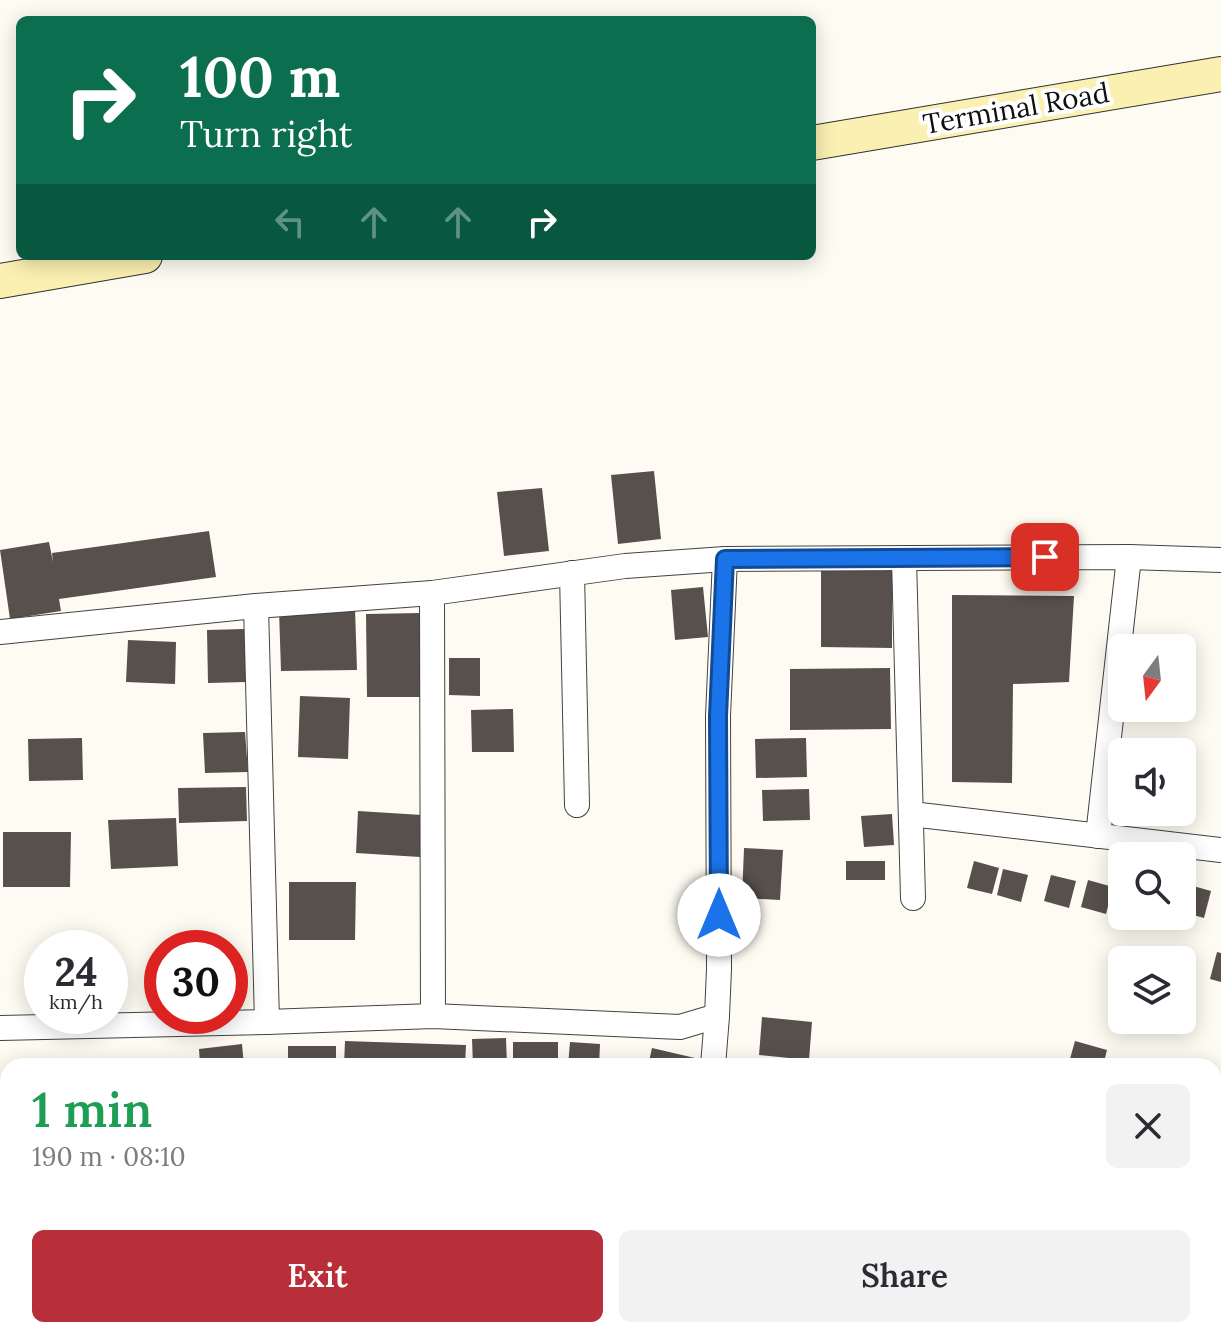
<!DOCTYPE html>
<meta charset="utf-8">
<style>
:root{--surface:#fff;--page:#f2f2f3;--text:#2b2b33;--muted:#7c7c81;--accent:#b82e39}
body{margin:0;font-family:Lora,serif;background:var(--page);color:var(--text);height:100vh;display:flex;flex-direction:column;font-size:30px;white-space:nowrap}
*{box-sizing:border-box;margin:0}
p{font-size:26px;color:var(--muted)}
.icon{flex:none;width:44px;height:44px;fill:none;stroke:currentColor;stroke-width:2;stroke-linecap:round;stroke-linejoin:round}
.map{position:relative;flex:1;overflow:hidden}
.panel{position:absolute;left:0px;top:1058px;width:1222px;height:280px;display:flex;flex-direction:column;background:var(--surface);border-radius:24px 24px 0 0;box-shadow:0 4px 20px #0003}
.panel>*{flex:none}
.guide{position:absolute;left:16px;top:16px;width:800px;height:244px;border-radius:12px;box-shadow:0 4px 20px #0003;background:#0b6e4f;color:#fff;overflow:hidden}
.needle{width:52px;rotate:195deg}
.tools{position:absolute;left:1108px;top:634px;display:grid;gap:16px}
.tools a{display:grid;place-items:center;width:88px;height:88px;border-radius:12px;background:var(--surface);box-shadow:0 4px 20px #0003;font-size:40px}
.speed{position:absolute;left:24px;top:930px;display:flex;gap:16px;font-size:40px;font-weight:700;text-align:center}
.speed>*{display:grid;place-content:center;width:104px;height:104px;border-radius:50%;background:var(--surface);box-shadow:0 4px 20px #0003;line-height:1}
.speed small{font-size:20px;font-weight:400}
.speed .limit{border:12px solid #d22;background:#fff;color:#111}
.pin{position:absolute;display:grid;place-items:center;width:68px;height:68px;color:#fff;margin:-34px;border-radius:16px;box-shadow:0 4px 12px #0006}
.me{position:absolute;width:88px;margin:-44px;rotate:0deg;stroke-linejoin:round;filter:drop-shadow(0 0 6px #0008)}
.turn{display:flex;align-items:center;gap:28px;height:168px;padding:0 32px;font-size:36px}
.turn .icon{width:104px;height:104px;stroke-width:2.5}
.turn b{display:block;font-size:56px;line-height:68px}
.lanes{display:flex;align-items:center;height:76px;padding:0 32px;background:#0003;justify-content:center;gap:40px;direction:ltr}
.lanes .off{opacity:.35}
.round{display:grid;place-items:center;flex:none;width:84px;height:84px;border-radius:12px;background:var(--page)}
.headline{display:flex;align-items:center;justify-content:space-between;height:136px;padding:0 32px}
h1{font-size:48px;font-weight:600;line-height:60px;color:#1e9e55}
.cta{display:flex;gap:16px;margin-top:auto;padding:16px 32px}
.cta a{flex:1;height:92px;border-radius:12px;background:var(--accent);color:#fff;font-size:32px;font-weight:600;line-height:92px;text-align:center}
.cta a+a{background:var(--page);color:var(--text)}
.map>svg:first-child{display:block}
.farmland{fill:#f3f0d3}
.building{fill:#57504c}
.lines{fill:none;stroke-linecap:round;stroke-linejoin:round}
.street-casing{stroke:#424242;stroke-width:26}
.secondary-casing{stroke:#313131;stroke-width:36}
.street{stroke:#fff;stroke-width:24}
.secondary{stroke:#faf0b1;stroke-width:34}
.route-casing{stroke:#114b97;stroke-width:20}
.route{stroke:#1a73e8;stroke-width:14}
.labels{text-anchor:middle;dominant-baseline:central;stroke-width:8;stroke-linejoin:round;paint-order:stroke}
.street-label{font-size:28px;fill:#0f0f0f;stroke:#fff}
</style>
<div class="map">
<svg width="1221" height="1338" viewBox="0 0 1221 1338">
<rect width="100%" height="100%" fill="#fefcf2"/>
<polygon class="farmland" points="0,1152 8,1152 8,1330 1145,1330 1144,1338 0,1338"/>
<g class="building">
<polygon points="654,471 661,539 618,544 611,475"/>
<polygon points="542,488 549,551 504,556 497,492"/>
<polygon points="209,531 216,577 59,599 61,611 10,619 0,550 49,542 53,562 52,553"/>
<polygon points="821,569 892,569 892,648 821,647"/>
<polygon points="703,587 708,637 675,640 671,590"/>
<polygon points="952,595 1074,596 1069,682 1013,684 1012,783 952,782"/>
<polygon points="355,608 357,670 281,671 279,610"/>
<polygon points="421,613 422,697 367,697 366,614"/>
<polygon points="244,629 246,682 208,683 207,630"/>
<polygon points="128,640 176,642 175,684 126,682"/>
<polygon points="449,658 480,658 480,696 449,695"/>
<polygon points="890,668 891,729 790,730 790,669"/>
<polygon points="300,696 350,698 348,759 298,757"/>
<polygon points="513,709 514,752 472,752 471,710"/>
<polygon points="245,732 248,772 205,773 203,733"/>
<polygon points="82,738 83,780 29,781 28,739"/>
<polygon points="806,738 807,777 756,778 755,739"/>
<polygon points="246,787 247,821 179,823 178,788"/>
<polygon points="809,789 810,820 763,821 762,790"/>
<polygon points="358,811 422,815 420,857 356,853"/>
<polygon points="892,814 894,845 864,847 861,816"/>
<polygon points="176,818 178,866 111,869 108,820"/>
<polygon points="3,832 71,832 70,887 3,887"/>
<polygon points="744,848 783,850 780,900 742,898"/>
<rect x="846" y="861" width="39" height="19"/>
<polygon points="974,861 999,868 992,894 967,888"/>
<polygon points="1003,869 1028,875 1021,902 997,895"/>
<polygon points="1051,875 1076,881 1069,908 1044,901"/>
<polygon points="1088,880 1113,887 1106,914 1081,907"/>
<polygon points="289,882 356,882 355,940 289,940"/>
<polygon points="1186,884 1211,891 1204,918 1182,912 1182,900"/>
<polygon points="1217,952 1221,953 1221,982 1210,979"/>
<polygon points="762,1017 812,1022 809,1060 759,1055"/>
<polygon points="506,1038 507,1066 473,1066 472,1039"/>
<polygon points="345,1041 466,1045 465,1066 344,1066"/>
<polygon points="1075,1041 1107,1050 1103,1066 1068,1066"/>
<rect x="513" y="1042" width="45" height="24"/>
<polygon points="570,1042 600,1044 599,1066 568,1066"/>
<polygon points="242,1044 244,1066 200,1066 199,1049"/>
<rect x="288" y="1046" width="48" height="20"/>
<polygon points="652,1048 695,1058 693,1066 648,1066"/>
<polygon points="1215,1122 1221,1123 1221,1152 1214,1150"/>
<polygon points="1220,1177 1221,1177 1221,1211 1214,1209 1214,1201"/>
<polygon points="1214,1228 1221,1230 1221,1258 1214,1256"/>
<polygon points="1214,1266 1221,1267 1221,1296 1214,1294"/>
<polygon points="1189,1330 1199,1330 1215,1334 1214,1338 1187,1338"/>
</g>
<g class="lines">
<defs>
<g id="street">
<polyline points="904,558 913,898"/>
<polyline points="572,573 577,805"/>
<polyline points="432,593 433,1016"/>
<polyline points="256,606 267,1022"/>
<polyline points="0,632 256,606 432,593 625,566 725,559 1129,557 1221,560"/>
<polyline points="911,814 1221,850"/>
<polyline points="1098,836 1129,557"/>
<polyline points="0,1028 267,1022 433,1016 680,1027 717,1016 719,969 718,716 725,559"/>
<polyline points="713,1066 717,1016"/>
</g>
<g id="secondary">
<polyline points="812,143 1221,74"/>
<polyline points="0,281 145,256"/>
</g>
</defs>
<use href="#street" class="street-casing"/>
<use href="#secondary" class="secondary-casing"/>
<use href="#street" class="street"/>
<use href="#secondary" class="secondary"/>
</g>
<g class="lines">
<defs>
<polyline id="route" points="719,915 718,716 725,559 1045,557"/>
</defs>
<use href="#route" class="route-casing"/>
<use href="#route" class="route"/>
</g>
<g class="labels">
<g class="street-label">
<text transform="translate(1016 108) rotate(-10)">Terminal Road</text>
</g>
</g>
</svg>
<div class="tools">
<a><svg class="needle" viewBox="-14 -14 28 28"><path d="M0-13l5 13h-10z" fill="#e53935"/><path d="M0 13l5-13h-10z" fill="#7c7c81"/></svg></a>
<a><svg class="icon" aria-label="sound" viewBox="0 0 24 24"><path d="M4 9h4l5-4v14l-5-4H4zM17 9q2 3 0 6"/></svg></a>
<a><svg class="icon" aria-label="search" viewBox="0 0 24 24"><circle cx="10" cy="10" r="6"/><path d="M15 15l6 6"/></svg></a>
<a><svg class="icon" aria-label="layers" viewBox="0 0 24 24"><path d="M12 4l9 5-9 5-9-5zM3 14l9 5 9-5"/></svg></a>
</div>
<div class="speed"><div>24<small>km/h</small></div><div class="limit">30</div></div>
<div class="pin" style="left:1045px;top:557px;background:#d93025"><svg class="icon" aria-label="arrive" viewBox="0 0 24 24"><path d="M6 21V4h12l-3 4 3 4H6"/></svg></div>
<svg class="me" style="left:719px;top:915px" viewBox="-20 -20 40 40"><circle r="19" fill="#fff"/><path d="M0-13L10 11 0 6-10 11z" fill="#1a73e8"/></svg>
<div class="guide">
<div class="turn"><svg class="icon" aria-label="right" viewBox="0 0 24 24"><path d="M7 20v-9h11M14 6l5 5-5 5"/></svg><div><b>100 m</b>Turn right</div></div>
<div class="lanes"><svg class="icon off" aria-label="left" viewBox="0 0 24 24"><path d="M17 20v-9H6M10 6l-5 5 5 5"/></svg><svg class="icon off" aria-label="ahead" viewBox="0 0 24 24"><path d="M12 20V5M6 11l6-6 6 6"/></svg><svg class="icon off" aria-label="ahead" viewBox="0 0 24 24"><path d="M12 20V5M6 11l6-6 6 6"/></svg><svg class="icon" aria-label="right" viewBox="0 0 24 24"><path d="M7 20v-9h11M14 6l5 5-5 5"/></svg></div>
</div>
<section class="panel">
<div class="headline"><div><h1>1 min</h1><p>190 m · 08:10</p></div><a class="round"><svg class="icon" aria-label="close" viewBox="0 0 24 24"><path d="M6 6l12 12M18 6L6 18"/></svg></a></div>
<div class="cta"><a>Exit</a><a>Share</a></div>
</section>
</div>
